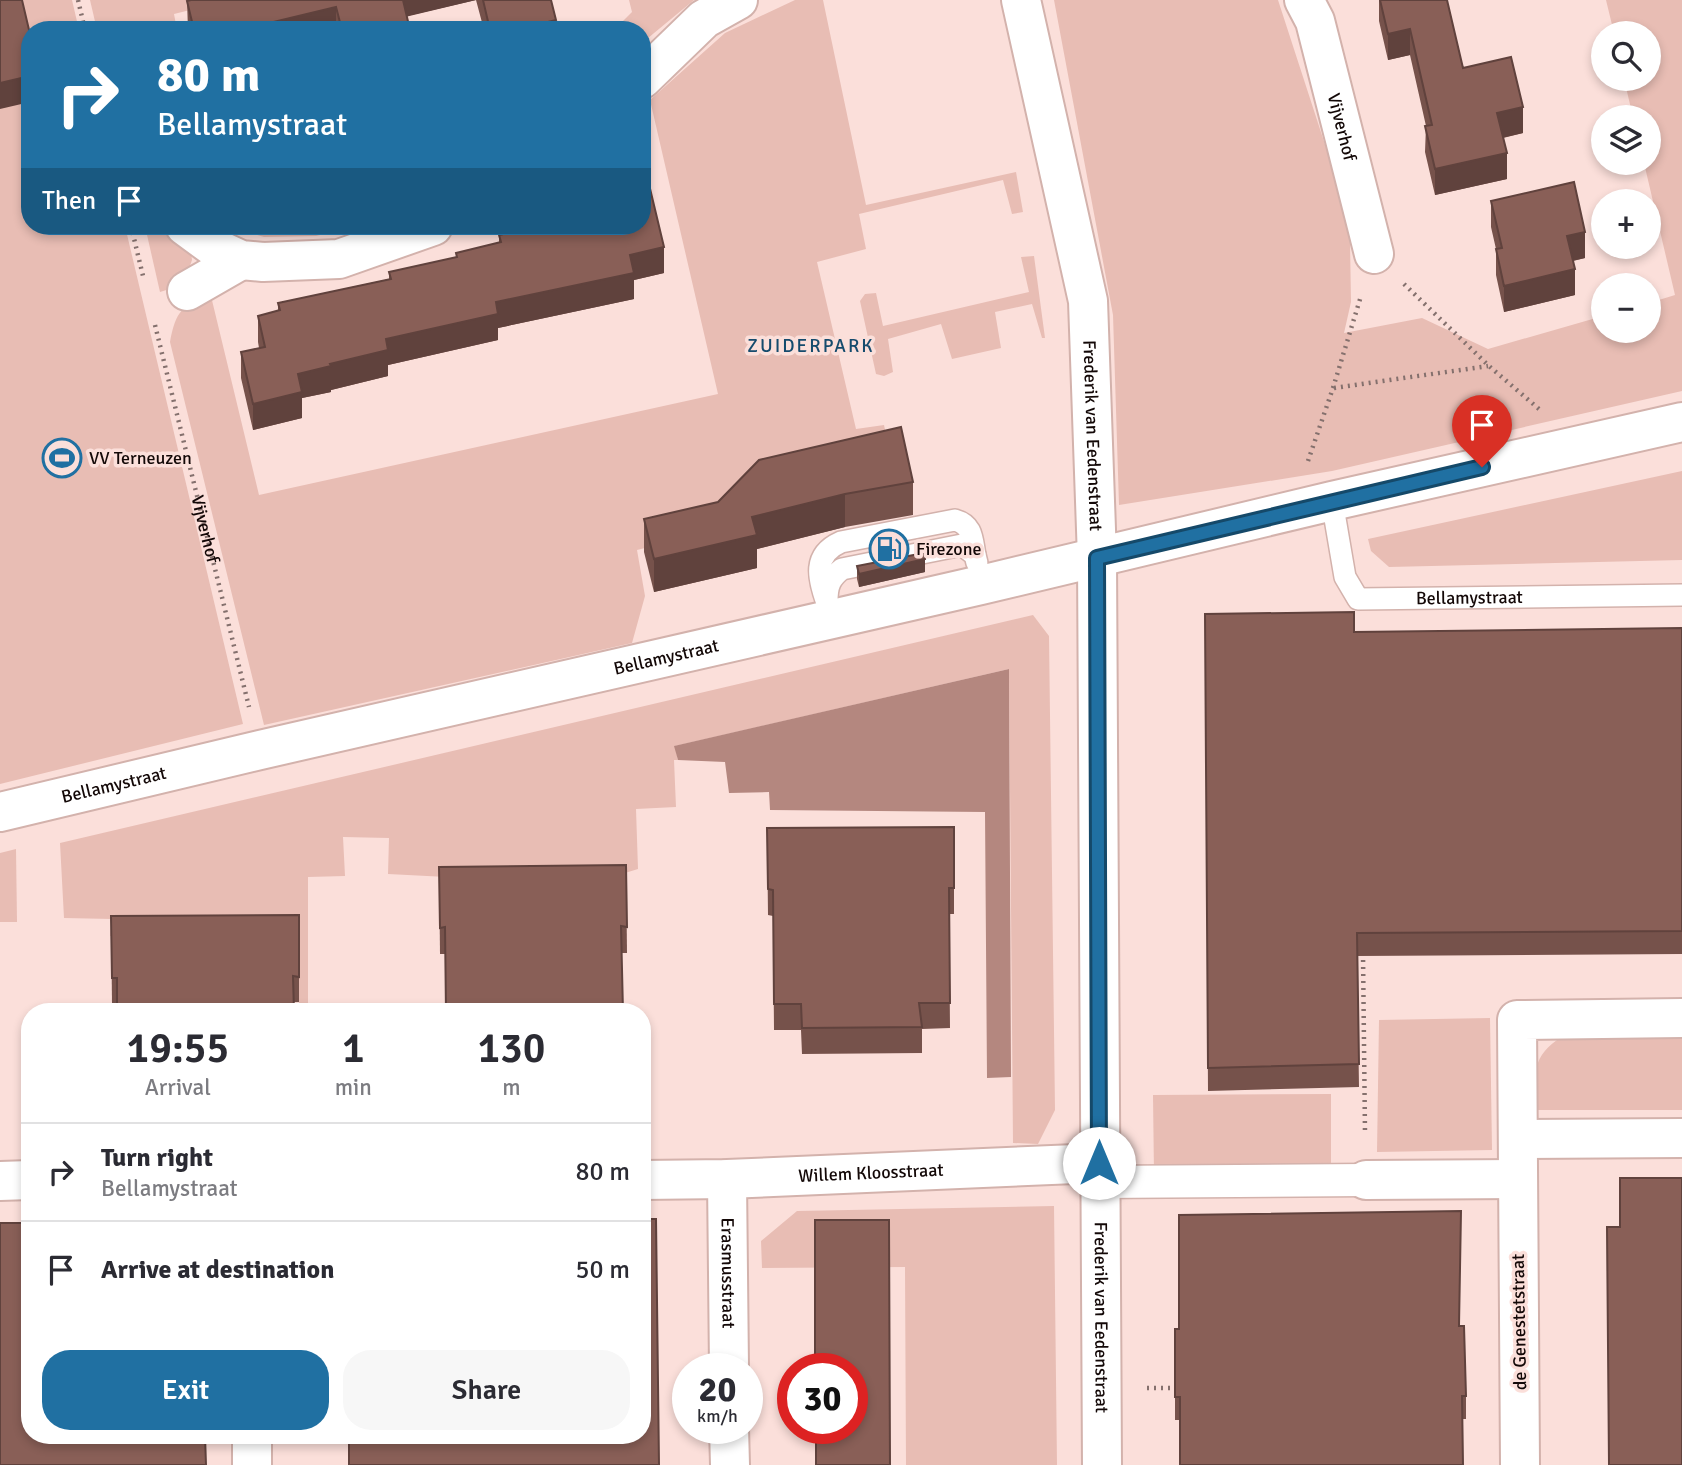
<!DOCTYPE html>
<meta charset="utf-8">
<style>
:root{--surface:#fff;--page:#f7f7f7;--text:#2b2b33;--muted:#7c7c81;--line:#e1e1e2;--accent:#2070a2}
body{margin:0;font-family:Signika,sans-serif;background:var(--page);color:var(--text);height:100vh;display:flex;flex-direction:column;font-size:26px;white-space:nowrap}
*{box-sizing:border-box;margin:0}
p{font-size:23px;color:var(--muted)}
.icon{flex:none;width:38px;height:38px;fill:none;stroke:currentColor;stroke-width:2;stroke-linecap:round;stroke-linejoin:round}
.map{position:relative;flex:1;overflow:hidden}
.drawer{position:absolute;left:21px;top:1003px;width:630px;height:441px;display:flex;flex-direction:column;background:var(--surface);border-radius:28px;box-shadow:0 4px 10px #0003}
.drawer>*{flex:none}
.hud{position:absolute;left:21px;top:21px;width:630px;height:214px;border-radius:28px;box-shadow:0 4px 10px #0003;background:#2070a2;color:#fff;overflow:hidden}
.tools{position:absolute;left:1591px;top:21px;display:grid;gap:14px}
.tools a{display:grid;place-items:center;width:70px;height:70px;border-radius:50%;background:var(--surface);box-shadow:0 4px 10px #0003;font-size:35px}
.speed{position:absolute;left:672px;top:1353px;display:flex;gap:14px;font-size:35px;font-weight:700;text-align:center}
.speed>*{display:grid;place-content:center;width:91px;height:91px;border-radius:50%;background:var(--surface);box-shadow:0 4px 10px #0003;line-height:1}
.speed small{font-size:18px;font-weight:400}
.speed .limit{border:10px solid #d22;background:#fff;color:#111}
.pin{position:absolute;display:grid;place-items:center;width:60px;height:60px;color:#fff;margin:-72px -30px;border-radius:50% 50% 50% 0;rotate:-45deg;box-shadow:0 0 7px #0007}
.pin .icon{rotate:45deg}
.me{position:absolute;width:77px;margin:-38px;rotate:0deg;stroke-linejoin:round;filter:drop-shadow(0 0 5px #0008)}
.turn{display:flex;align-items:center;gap:24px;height:147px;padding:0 21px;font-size:32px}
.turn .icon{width:91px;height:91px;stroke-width:2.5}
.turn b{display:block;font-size:49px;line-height:60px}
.then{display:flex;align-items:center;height:66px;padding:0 21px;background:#0003;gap:14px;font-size:26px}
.eta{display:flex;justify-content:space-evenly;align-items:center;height:119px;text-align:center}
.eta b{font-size:42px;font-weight:600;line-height:49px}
.button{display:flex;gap:14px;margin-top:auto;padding:14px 21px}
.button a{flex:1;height:80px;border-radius:28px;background:var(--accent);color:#fff;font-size:28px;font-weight:600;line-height:80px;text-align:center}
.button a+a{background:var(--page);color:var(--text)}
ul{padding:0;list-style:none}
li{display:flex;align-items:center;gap:21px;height:98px;padding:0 21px;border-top:2px solid var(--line)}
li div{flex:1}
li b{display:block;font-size:26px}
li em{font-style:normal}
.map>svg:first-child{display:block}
.green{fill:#e8bdb4}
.water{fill:#b4877f}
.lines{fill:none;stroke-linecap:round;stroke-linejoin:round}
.service-casing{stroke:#d3b2ac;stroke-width:24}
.pedestrian-casing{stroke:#d3b2ac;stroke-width:35}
.minor-casing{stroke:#d3b2ac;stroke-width:42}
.path{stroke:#84706d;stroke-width:4.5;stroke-dasharray:2 5;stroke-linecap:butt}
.service{stroke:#fff;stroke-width:21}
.pedestrian{stroke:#fff;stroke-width:32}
.minor{stroke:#fff;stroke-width:38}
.wall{fill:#76524b}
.shaded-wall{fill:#60423d}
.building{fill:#895f57;stroke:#60423d;stroke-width:2}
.route-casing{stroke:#154969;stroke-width:18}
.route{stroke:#2070a2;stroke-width:12}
.labels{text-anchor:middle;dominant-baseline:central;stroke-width:7;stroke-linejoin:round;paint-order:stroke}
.street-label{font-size:18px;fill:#130807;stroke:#fbdfda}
.poi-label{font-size:18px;fill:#130807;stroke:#fbdfda;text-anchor:start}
.neighbourhood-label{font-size:19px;letter-spacing:2px;fill:#154b6d;stroke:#fbdfda}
</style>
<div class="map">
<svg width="1682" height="1465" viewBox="0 0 1682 1465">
<rect width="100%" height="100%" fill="#fbdfda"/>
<g class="green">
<polygon points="0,0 72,0 79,30 30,30 30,226 125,226 243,724 0,784"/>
<polygon points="90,0 192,0 194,9 174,14 177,30 97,30"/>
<polygon points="629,0 694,0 642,43 642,30 614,30 632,12"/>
<path d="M795 0H823L866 205 1016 172 1023 212 1012 214 1003 180 859 214 866 249 817 262 856 429 884 425 891 459 743 523 637 550 645 596 632 643 264 725 170 342C176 310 182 307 210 292L259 495 718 394 650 100 725 33Z"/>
<polygon points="1054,0 1278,0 1331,163 1350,242 1351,302 1344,333 1422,318 1488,349 1603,316 1603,331 1648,331 1649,303 1675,295 1644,163 1648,163 1648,117 1633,117 1624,79 1648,79 1648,33 1614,33 1606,0 1682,0 1682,391 1332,471 1119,505 1113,315"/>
<polygon points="145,226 171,226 190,245 192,260 186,277 176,287 160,292"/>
<polygon points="228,226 358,226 316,236 264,237"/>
<polygon points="1034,256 1045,338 1042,338 1032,304 995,312 1001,348 952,359 941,324 888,339 893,372 884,376 876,374 860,301 865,294 876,293 883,326 1029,292 1021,257"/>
<polygon points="1682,471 1682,560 1389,567 1371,551 1368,539"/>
<polygon points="1033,615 1049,636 1055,1110 1038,1144 1013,1143 1009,669 675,746 678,760 674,760 676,807 636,809 638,869 625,873 627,886 388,874 389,838 343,837 345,876 308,877 308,1011 294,1011 294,1005 299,1004 299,935 110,936 112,919 64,918 60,843"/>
<polygon points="16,849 17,922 0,922 0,853"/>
<polygon points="1490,1018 1492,1150 1377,1152 1379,1020"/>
<path d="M1682 1038V1110H1535C1536 1079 1529 1060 1557 1040Z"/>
<polygon points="1331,1094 1331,1174 1154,1175 1153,1095"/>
<polygon points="1054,1206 1057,1465 906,1465 905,1267 762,1268 761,1241 797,1211"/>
</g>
<polygon class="water" points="1009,669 1011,1077 987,1078 985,812 770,810 769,792 729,793 725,762 678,760 674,746"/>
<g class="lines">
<defs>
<g id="service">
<path id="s2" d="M1332 501 1345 577 1358 599 1682 595"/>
<path d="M827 601C827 586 830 578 842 569L962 545 975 555 977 563"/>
<path d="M827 603C818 578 812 555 841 542L955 520C973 525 972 539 975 555"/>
</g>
<polyline id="pedestrian" points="1099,1182 1366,1180"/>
<g id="minor">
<path id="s3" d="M1021 0 1088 301 1097 558 1102 1465"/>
<path id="s4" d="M1304 0 1315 21 1374 254"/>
<polyline points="642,79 704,19 738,0"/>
<polyline points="185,226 215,248 241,260 263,262 339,259 433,226"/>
<polyline points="187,291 241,260"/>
<path id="s5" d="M0 812 260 750 981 585 1332 501 1682 422"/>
<polyline points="1518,1139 1682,1138"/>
<path id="s6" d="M727 1179 729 1368"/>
<path id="s7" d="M642 1180 727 1179 1099 1163"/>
<polyline points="1366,1180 1518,1179"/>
<polyline points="0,1181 30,1180"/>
<polyline points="729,1428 730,1465"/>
<polyline points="252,1435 252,1465"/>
<polyline points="1520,1465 1517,1020 1682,1018"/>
</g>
</defs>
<use href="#service" class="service-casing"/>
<use href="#pedestrian" class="pedestrian-casing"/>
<use href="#minor" class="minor-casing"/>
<g class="path">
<polyline points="78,0 85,30"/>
<polyline points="131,226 143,276"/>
<polyline points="1404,284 1489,366 1539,409"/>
<path id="s1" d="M155 325 249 707"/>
<polyline points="1334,388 1488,366"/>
<polyline points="1308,461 1333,388 1361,296"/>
<polyline points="1363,953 1365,1133"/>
<polyline points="1147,1388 1180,1388"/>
</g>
<use href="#service" class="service"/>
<use href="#pedestrian" class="pedestrian"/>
<use href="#minor" class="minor"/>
</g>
<g class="wall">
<polygon points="191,0 551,0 556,30 484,30 476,0 407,16 410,30 188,30 187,1"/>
<polygon points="1379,0 1447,0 1463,68 1523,133 1503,138 1507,179 1435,195 1425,152 1426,126 1410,55 1388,60 1379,21"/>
<polygon points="1491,201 1585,258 1573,261 1575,295 1504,312 1496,275 1496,249 1491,227"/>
<polygon points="499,235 664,273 634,280 634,299 498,328 498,340 388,365 388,376 331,390 331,392 302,398 302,418 253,430 241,378 241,352 259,348 258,342 258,316 278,311 278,303 389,279 389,272 456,257 456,253 499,243"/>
<polygon points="913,482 913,515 845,527 757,549 757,568 654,592 644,552 644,519"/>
<polygon points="857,566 925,572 859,587 857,579"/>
<polygon points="1205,614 1354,632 1682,628 1682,954 1357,956 1359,1087 1208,1091"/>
<polygon points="954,827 954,914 949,914 950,1028 922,1029 922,1053 802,1054 801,1030 774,1030 773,916 768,915 767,828"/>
<polygon points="626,865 627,953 440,954 439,867"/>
<polygon points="299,915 299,1002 112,1004 111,916"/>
<polygon points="1460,1326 1466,1396 1466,1419 1175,1420 1175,1329"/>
</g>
<g class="shaded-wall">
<polygon points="401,0 476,0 401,18"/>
<polygon points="336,7 336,30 261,30 261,25"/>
<polygon points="556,20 556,30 516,30"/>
<polygon points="1410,29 1410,55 1388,60 1388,34"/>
<polygon points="30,76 30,102 0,109 0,83"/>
<polygon points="1523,107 1523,133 1497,139 1497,113"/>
<polygon points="1507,153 1507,179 1435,195 1435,169"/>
<polygon points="1585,232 1585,258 1567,262 1567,236"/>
<polygon points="664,247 664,273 634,280 634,299 498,328 498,340 388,365 388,376 331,390 331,392 302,398 302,418 253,430 253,404 298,374 330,364 386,339 496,302 630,255"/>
<polygon points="1575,269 1575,295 1504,312 1504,286"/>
<polygon points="845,494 845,527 757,549 757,568 654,592 654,559 752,517"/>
<polygon points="925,559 925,572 859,587 859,574"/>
</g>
<g class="building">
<polygon points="0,0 22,0 30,34 30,76 0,83"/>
<polygon points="191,0 403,0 410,30 342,30 336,7 261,25 262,30 194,30 187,1"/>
<polygon points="483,0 551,0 556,20 516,30 490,30"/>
<polygon points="1380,0 1447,0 1463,68 1511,57 1523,107 1497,113 1507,153 1435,169 1425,126 1432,125 1410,29 1388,34"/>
<polygon points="647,176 664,247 630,255 634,273 496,302 498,314 386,339 388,350 330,364 331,366 298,374 302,392 253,404 241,352 265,347 258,316 280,310 278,303 391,279 389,272 457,257 456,253 501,242 499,235 539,226 642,226 642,177"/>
<polygon points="1574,182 1585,232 1567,236 1575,269 1504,286 1496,249 1502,248 1491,201"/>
<polygon points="901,427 913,482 845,494 752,517 757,535 654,559 644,519 718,502 759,460"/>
<polygon points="924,553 925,559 859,574 857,566"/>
<polygon points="1354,612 1354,632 1682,628 1682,931 1357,933 1359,1064 1208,1068 1205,614"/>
<polygon points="954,827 954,888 949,888 950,1003 919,1003 922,1027 802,1028 801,1004 774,1004 773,890 768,889 767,828"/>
<polygon points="626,865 627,927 621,926 623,1012 446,1012 445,927 440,928 439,867"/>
<polygon points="299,915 299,977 293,976 294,1012 117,1012 117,978 112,978 111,916"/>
<polygon points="1620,1178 1682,1178 1682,1465 1609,1465 1607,1227 1620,1227"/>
<polygon points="1461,1211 1459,1326 1464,1326 1466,1396 1462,1396 1463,1465 1180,1465 1180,1397 1175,1397 1175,1329 1179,1329 1179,1215"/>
<polygon points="642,1219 656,1219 659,1465 349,1465 349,1435 642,1435"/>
<polygon points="815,1220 889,1220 890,1465 816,1465 816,1428 852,1428 852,1368 815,1368"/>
<polygon points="0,1223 30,1223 30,1435 205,1435 206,1465 0,1465"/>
</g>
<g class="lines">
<defs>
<polyline id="route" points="1099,1163 1097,558 1482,467"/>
</defs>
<use href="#route" class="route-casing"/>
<use href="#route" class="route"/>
</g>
<defs>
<symbol id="stadium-ring" viewBox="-11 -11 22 22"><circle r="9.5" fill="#fbdfda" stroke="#2070a2" stroke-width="1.5"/><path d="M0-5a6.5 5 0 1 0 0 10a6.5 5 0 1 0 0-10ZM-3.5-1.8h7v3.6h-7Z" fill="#2070a2"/></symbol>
<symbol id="fuel-ring" viewBox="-11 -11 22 22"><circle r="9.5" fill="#fbdfda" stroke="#2070a2" stroke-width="1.5"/><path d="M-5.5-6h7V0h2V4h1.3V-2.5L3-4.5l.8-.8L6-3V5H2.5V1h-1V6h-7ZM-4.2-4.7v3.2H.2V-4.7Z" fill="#2070a2"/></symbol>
</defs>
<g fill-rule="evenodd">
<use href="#stadium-ring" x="40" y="436" width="44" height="44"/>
<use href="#fuel-ring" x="867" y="527" width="44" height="44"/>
</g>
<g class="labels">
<g class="street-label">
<text stroke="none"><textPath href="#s4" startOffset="133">Vijverhof</textPath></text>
<text stroke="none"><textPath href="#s3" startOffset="443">Frederik van Eedenstraat</textPath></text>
<text stroke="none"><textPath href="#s1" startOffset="210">Vijverhof</textPath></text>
<text stroke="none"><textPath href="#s2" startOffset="214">Bellamystraat</textPath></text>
<text stroke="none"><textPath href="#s5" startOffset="684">Bellamystraat</textPath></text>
<text stroke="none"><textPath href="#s5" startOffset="117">Bellamystraat</textPath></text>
<text stroke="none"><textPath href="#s7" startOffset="229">Willem Kloosstraat</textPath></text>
<text stroke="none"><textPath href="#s6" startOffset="94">Erasmusstraat</textPath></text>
<text stroke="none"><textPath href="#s3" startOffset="1325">Frederik van Eedenstraat</textPath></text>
<text transform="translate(1519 1322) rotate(-91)">de Genestetstraat</text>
</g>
<g class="poi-label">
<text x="89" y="458">VV Terneuzen</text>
<text x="916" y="549">Firezone</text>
</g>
<g class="neighbourhood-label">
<text x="811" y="346">ZUIDERPARK</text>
</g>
</g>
</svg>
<div class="tools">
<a><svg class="icon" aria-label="search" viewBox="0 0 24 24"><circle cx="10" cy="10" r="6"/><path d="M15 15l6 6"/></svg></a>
<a><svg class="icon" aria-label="layers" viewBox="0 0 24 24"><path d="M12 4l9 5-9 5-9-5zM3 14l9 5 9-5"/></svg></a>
<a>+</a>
<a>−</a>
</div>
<div class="speed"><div>20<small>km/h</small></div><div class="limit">30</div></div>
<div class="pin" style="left:1482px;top:467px;background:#d93025"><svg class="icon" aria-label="arrive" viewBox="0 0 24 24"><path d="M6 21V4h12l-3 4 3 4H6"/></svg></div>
<svg class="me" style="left:1099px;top:1163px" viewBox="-20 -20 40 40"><circle r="19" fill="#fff"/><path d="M0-13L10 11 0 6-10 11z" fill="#2070a2"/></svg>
<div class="hud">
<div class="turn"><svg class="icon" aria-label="right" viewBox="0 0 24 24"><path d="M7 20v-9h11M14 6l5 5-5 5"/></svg><div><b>80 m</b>Bellamystraat</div></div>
<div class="then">Then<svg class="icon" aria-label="arrive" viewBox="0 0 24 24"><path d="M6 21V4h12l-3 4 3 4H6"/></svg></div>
</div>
<section class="drawer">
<div class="eta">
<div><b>19:55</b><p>Arrival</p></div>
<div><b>1</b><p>min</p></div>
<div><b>130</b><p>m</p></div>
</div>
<ul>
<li><svg class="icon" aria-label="right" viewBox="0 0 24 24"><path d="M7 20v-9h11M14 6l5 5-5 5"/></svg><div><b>Turn right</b><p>Bellamystraat</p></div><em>80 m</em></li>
<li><svg class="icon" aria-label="arrive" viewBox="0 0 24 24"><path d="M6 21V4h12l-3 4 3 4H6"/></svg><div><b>Arrive at destination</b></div><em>50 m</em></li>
</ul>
<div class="button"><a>Exit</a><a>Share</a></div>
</section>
</div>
